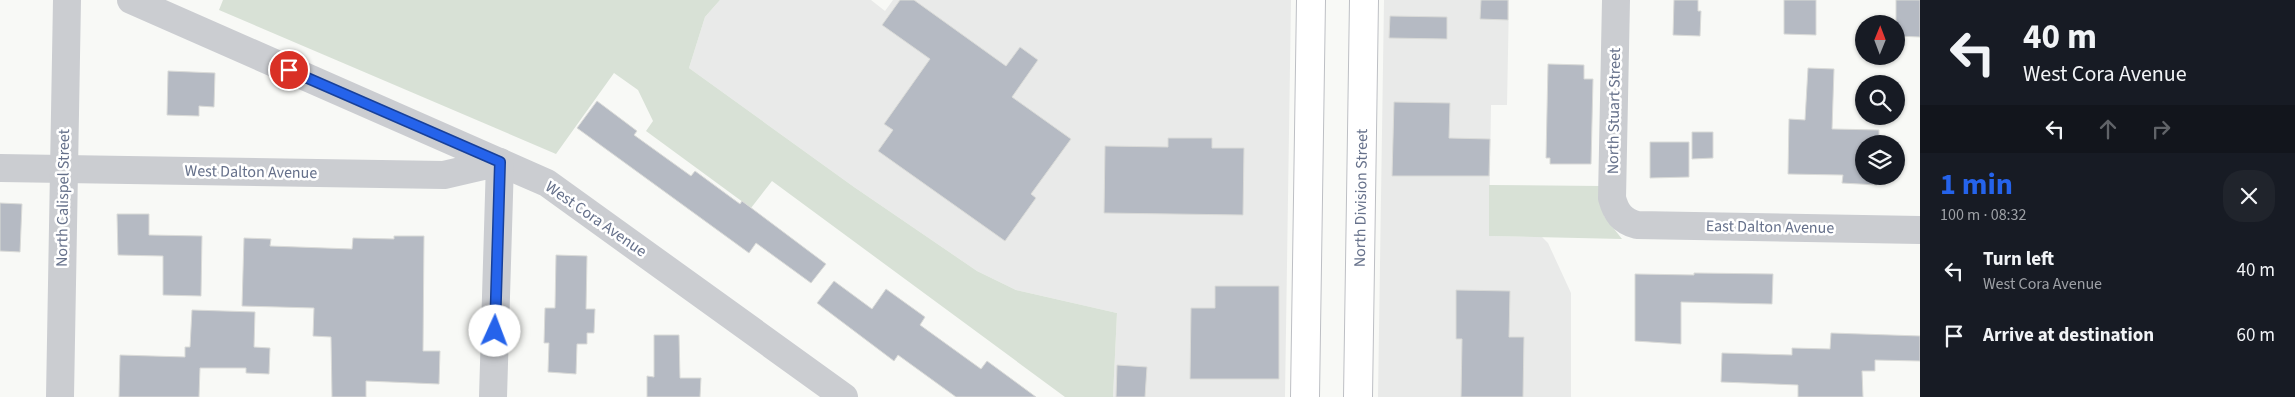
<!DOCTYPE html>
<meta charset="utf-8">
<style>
:root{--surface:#171b24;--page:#20242c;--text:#f1f3f6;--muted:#9ea1a6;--accent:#2563eb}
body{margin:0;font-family:"Source Sans 3",sans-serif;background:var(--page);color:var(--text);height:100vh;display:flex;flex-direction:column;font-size:19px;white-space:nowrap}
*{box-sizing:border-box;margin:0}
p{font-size:16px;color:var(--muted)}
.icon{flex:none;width:28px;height:28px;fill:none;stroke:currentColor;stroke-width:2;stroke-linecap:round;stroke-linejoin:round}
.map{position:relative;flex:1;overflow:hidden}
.panel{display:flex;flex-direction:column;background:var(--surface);width:375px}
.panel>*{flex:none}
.guide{background:#171b24;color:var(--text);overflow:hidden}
.needle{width:32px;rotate:1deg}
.controls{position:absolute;left:1855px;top:15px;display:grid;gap:10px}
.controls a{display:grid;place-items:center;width:50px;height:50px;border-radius:50%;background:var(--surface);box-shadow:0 1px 4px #0004;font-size:25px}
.pin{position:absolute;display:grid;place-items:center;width:42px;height:42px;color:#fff;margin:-21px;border:2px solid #fff;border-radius:50%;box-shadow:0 1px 5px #0007}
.me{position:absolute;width:55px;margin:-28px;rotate:2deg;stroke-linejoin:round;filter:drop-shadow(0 0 4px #0008)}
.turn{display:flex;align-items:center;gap:18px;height:105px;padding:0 20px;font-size:22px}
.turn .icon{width:65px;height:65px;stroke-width:2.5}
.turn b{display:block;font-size:35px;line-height:42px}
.lanes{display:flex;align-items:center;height:48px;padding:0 20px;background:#0003;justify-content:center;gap:25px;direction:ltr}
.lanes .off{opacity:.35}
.round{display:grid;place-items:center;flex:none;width:52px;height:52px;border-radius:20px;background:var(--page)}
.summary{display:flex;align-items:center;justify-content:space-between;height:85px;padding:0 20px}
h1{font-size:30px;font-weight:700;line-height:38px;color:var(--accent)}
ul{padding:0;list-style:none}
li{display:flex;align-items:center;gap:15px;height:65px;padding:0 20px}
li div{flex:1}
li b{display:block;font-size:19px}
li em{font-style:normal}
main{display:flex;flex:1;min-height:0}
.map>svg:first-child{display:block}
.built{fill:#e9eae9}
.green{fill:#d8e1d6}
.building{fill:#b5bac3;stroke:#dadbd8}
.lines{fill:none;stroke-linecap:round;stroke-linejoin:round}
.primary-casing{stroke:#bdbfc4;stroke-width:30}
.minor{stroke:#cbcdd1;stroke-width:28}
.primary{stroke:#fff;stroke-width:28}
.route-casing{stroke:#184099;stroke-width:12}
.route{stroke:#2563eb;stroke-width:9}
.labels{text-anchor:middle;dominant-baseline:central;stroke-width:5;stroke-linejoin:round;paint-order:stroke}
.street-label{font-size:16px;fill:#65708a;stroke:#fff}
</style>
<main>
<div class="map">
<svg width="1920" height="397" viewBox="0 0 1920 397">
<rect width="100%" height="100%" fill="#f8f9f6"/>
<g class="built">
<polygon points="720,0 871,0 885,11 893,0 1291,0 1285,397 1113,397 1117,313 1016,290 977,271 854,187 689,68 705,17"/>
<polygon points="1384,0 1509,0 1507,105 1491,105 1489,236 1542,237 1548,243 1571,293 1571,397 1378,397"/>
</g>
<g class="green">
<polygon points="223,0 720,0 705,17 689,68 854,187 977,271 1016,290 1117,313 1113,397 1065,397 772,181 751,208 646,131 653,121 638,90 614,73 556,154 219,10"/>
<polygon points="1489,185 1601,186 1604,216 1622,239 1489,236"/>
</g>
<g class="building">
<polygon points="900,0 914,0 1006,66 1020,47 1038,60 1012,97 1071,139 1031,194 1036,198 1005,241 878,151 893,130 884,124 930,59 882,25"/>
<polygon points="1481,0 1508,0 1508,20 1480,19"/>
<polygon points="1674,0 1698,0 1698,11 1701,11 1700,36 1673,35"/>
<polygon points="1784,0 1816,0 1816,35 1784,34"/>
<polygon points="1896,0 1920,0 1920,37 1896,36"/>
<polygon points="1390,16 1447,17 1447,39 1389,38"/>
<polygon points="1548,64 1584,65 1584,79 1593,79 1591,164 1550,164 1550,158 1546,158"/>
<polygon points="1808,68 1834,69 1832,129 1879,130 1879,144 1864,144 1864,176 1878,176 1877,185 1842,183 1843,175 1788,174 1789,119 1805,120"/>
<polygon points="168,71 215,73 214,107 199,106 199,116 167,115"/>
<polygon points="597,101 637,131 634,135 691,176 695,171 740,204 742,201 826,264 811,283 756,243 749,253 577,128"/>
<polygon points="1394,102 1450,103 1449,138 1490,139 1489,176 1392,176"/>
<polygon points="1692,132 1713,132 1713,158 1692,159"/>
<polygon points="1168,138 1212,138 1212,148 1244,148 1243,215 1104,213 1105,146 1168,147"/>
<polygon points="1650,142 1689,142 1689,177 1650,178"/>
<polygon points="0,203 22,204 20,252 0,251"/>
<polygon points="117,214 149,214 149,235 202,236 201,296 163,295 163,256 118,255"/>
<polygon points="394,236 424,236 423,351 440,351 439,384 366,381 366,397 332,397 331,337 313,336 314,308 242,306 244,238 271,239 270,246 352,249 353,238 394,239"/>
<polygon points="556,255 587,256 586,309 595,309 594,333 587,333 587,344 577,344 576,374 548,372 549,343 544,343 545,308 555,308"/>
<polygon points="1694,273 1773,274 1772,304 1681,302 1681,344 1635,341 1635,274 1694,275"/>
<polygon points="834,281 872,309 886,289 925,317 920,325 981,369 987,361 1036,397 956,397 898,355 894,361 817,303"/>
<polygon points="1215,286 1279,286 1279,379 1190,379 1191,308 1215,308"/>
<polygon points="1456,290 1510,291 1509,337 1524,337 1523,397 1461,397 1462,339 1456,339"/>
<polygon points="192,310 255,312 254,347 270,348 269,374 246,373 246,368 200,368 199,397 119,397 120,355 185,357 185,347 190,347"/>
<polygon points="1831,333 1920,336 1920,361 1875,360 1875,371 1862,371 1863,397 1798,397 1798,385 1721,382 1722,353 1792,355 1792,348 1830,349"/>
<polygon points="654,335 679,335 680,378 701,378 700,397 647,397 647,376 654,377"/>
<polygon points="1117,365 1147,367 1145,397 1116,397"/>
</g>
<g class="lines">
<defs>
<g id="primary">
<polyline points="1305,397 1311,0"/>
<polyline points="1358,397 1364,0"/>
</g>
</defs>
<use href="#primary" class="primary-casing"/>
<g class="minor">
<polyline points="131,0 547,183 844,397"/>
<path d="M1616 0 1612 198C1616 213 1622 221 1637 225L1920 230"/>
<polyline points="0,168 444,175 500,162 493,397"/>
<polyline points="60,397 67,0"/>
</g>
<use href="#primary" class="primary"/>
</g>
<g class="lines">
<defs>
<polyline id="route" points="289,70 500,162 495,331"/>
</defs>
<use href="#route" class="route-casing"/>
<use href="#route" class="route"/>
</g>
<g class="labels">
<g class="street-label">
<text transform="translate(1614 111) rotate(-89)">North Stuart Street</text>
<text transform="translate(251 172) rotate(1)">West Dalton Avenue</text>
<text transform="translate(63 198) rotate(-89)">North Calispel Street</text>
<text transform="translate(1361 198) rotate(-89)">North Division Street</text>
<text transform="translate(596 219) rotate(35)">West Cora Avenue</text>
<text transform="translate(1770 227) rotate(1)">East Dalton Avenue</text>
</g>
</g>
</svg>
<div class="controls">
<a><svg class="needle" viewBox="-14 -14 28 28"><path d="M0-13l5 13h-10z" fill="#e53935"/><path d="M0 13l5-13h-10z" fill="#9ea1a6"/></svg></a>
<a><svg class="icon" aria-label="search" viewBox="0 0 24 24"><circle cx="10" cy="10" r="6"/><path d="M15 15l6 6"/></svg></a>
<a><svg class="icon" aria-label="layers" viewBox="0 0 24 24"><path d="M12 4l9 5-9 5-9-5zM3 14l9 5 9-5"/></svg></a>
</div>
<div class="pin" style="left:289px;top:70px;background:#d93025"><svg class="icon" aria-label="arrive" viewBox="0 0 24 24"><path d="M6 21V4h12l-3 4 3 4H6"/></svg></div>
<svg class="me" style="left:495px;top:331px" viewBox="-20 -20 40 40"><circle r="19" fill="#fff"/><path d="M0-13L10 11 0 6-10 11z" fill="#2563eb"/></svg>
</div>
<section class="panel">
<div class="guide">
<div class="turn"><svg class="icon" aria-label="left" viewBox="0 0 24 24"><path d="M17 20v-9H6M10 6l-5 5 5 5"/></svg><div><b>40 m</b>West Cora Avenue</div></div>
<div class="lanes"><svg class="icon" aria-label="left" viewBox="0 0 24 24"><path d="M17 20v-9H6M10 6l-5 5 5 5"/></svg><svg class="icon off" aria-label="ahead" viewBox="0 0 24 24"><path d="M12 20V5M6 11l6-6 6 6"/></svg><svg class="icon off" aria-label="right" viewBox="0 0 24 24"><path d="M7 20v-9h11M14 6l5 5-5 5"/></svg></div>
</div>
<div class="summary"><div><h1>1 min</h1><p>100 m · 08:32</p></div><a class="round"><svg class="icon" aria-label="close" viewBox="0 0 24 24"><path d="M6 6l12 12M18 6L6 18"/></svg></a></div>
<ul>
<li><svg class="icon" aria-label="left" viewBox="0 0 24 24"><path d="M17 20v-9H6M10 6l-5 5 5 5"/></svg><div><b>Turn left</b><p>West Cora Avenue</p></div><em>40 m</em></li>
<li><svg class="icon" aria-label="arrive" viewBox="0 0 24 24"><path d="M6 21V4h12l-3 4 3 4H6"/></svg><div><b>Arrive at destination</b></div><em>60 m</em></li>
</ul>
</section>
</main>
